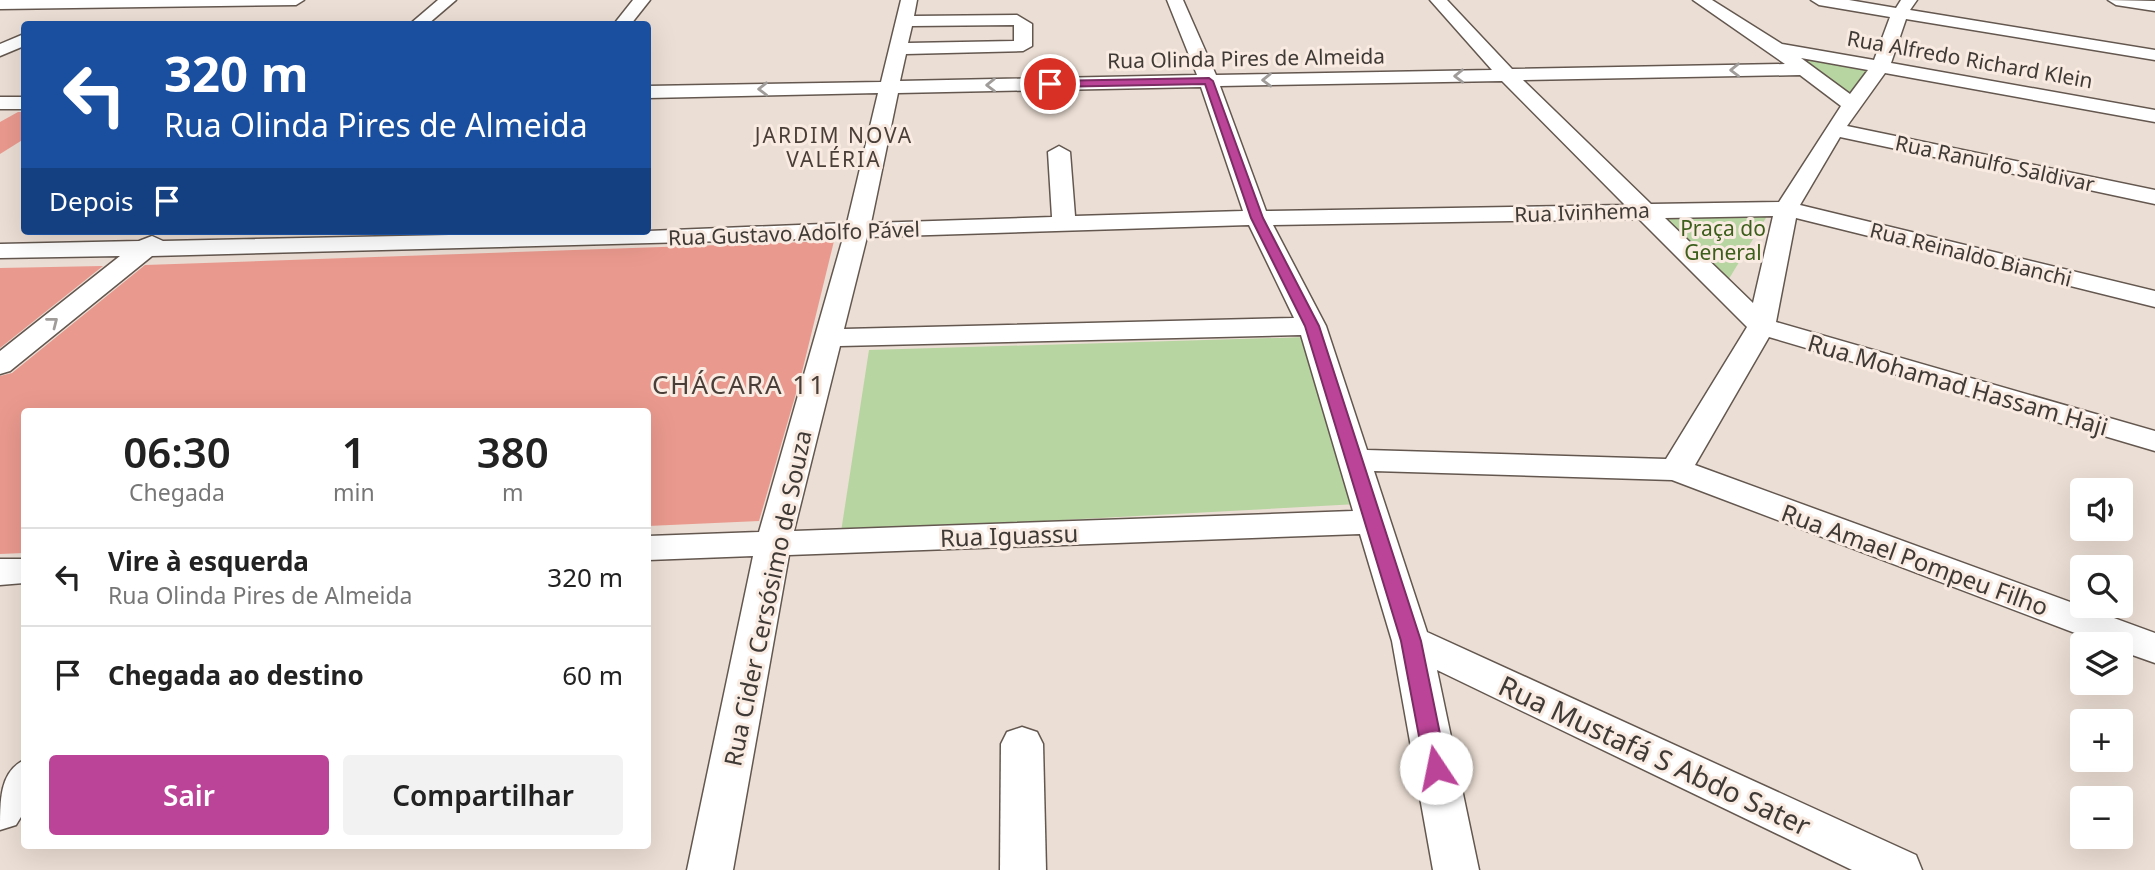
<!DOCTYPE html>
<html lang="pt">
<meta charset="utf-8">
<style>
:root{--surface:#fff;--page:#f2f2f2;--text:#222;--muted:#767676;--line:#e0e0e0;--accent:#bc4498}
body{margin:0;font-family:"Noto Sans",sans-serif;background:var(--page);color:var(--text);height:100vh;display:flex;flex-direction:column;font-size:26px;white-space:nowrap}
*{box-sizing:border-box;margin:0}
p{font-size:23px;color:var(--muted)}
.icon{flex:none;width:38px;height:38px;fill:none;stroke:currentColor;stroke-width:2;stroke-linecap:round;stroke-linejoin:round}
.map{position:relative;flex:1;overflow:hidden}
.sheet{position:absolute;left:21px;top:408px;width:630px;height:441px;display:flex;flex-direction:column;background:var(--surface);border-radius:7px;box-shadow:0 7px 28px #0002}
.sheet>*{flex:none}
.top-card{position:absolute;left:21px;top:21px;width:630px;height:214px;border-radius:7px;box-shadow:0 7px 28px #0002;background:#1a4fa0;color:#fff;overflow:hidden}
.fabs{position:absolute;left:2070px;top:478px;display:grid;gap:14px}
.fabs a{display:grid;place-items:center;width:63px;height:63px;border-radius:7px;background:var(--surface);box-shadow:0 7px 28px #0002;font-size:35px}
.pin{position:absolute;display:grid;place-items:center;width:60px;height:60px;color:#fff;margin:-30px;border:4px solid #fff;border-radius:50%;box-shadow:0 2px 7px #0007}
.me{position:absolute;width:77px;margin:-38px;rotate:349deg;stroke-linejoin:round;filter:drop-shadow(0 0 5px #0008)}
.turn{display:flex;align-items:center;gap:24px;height:147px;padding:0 28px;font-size:32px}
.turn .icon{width:91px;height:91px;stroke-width:2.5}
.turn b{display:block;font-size:49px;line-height:60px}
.then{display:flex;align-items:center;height:66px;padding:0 28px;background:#0003;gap:14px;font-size:26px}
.eta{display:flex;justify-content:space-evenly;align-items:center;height:119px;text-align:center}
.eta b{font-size:42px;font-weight:600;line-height:49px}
.button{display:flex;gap:14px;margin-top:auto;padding:14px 28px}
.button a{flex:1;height:80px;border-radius:7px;background:var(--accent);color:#fff;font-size:28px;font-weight:600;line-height:80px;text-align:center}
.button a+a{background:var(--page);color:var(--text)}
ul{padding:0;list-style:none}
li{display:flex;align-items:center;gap:21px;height:98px;padding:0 28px;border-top:2px solid var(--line)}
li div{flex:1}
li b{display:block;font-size:26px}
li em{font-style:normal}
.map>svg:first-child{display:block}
.green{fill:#b6d5a0}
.building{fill:#ea998e}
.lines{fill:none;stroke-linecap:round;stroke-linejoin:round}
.minor-casing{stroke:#63574f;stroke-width:3}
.minor{fill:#fff;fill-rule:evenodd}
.oneway{stroke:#9f9c9a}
.route{fill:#bc4498;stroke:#7a2c63;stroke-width:2}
.labels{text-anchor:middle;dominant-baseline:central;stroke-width:6;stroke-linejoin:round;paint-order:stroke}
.far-street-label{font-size:21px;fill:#3f3a36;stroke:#f9ebe1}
.far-neighbourhood-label{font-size:21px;letter-spacing:2px;fill:#4a3f38;stroke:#f9ebe1}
.far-park-label{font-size:21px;fill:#3b5e1a;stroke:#f9ebe1}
.street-label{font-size:24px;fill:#3f3a36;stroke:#f9ebe1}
.neighbourhood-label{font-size:26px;letter-spacing:2px;fill:#4a3f38;stroke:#f9ebe1}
.near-street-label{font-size:28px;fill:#3f3a36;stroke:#f9ebe1}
</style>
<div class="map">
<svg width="2155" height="870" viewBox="0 0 2155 870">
<rect width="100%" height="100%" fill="#ebded4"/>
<g class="green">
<polygon points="1788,52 1872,68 1853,101"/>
<polygon points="1661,214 1767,216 1727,282"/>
<polygon points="1308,337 1376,503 841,532 869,350"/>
</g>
<g class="building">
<polygon points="24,112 24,139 0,154 0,122 18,112"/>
<polygon points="834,241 801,376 759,521 648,526 648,411 24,411 24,553 0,554 0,376 12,373 145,265"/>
<polygon points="103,266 0,348 0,268"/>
</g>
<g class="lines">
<defs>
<g id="minor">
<polygon points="0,0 304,0 296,5 0,9"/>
<polygon points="438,0 456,0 428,24 410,24"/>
<polygon points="633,0 650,0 631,24 614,24"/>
<path d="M901 0H917L914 16 1017 15 1032 24V46L1023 51 906 54 900 81 1197 75 1167 0H1183L1216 75 1492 70 1430 0H1447L1512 69 1785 64 1693 0H1712L1782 44 1874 60 1890 17 1819 5 1811 0H1849L1896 8 1901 0H1917L1910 10 2155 50V60L1906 19 1891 63 2155 110V122L1885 73 1847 126 2155 190V204L1840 137 1800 205 2155 291V307L1796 218 1776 322 2155 431V451L1769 337 1695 465 2155 633V663L2121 651V644H2104L1672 480 1374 471 1427 632 1916 855 1922 870H1852L1437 670 1479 870H1433L1392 641 1360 534 789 555 733 870H687L753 556 648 560V536L759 532 843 238 152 256 10 371 0 374V351L120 256 0 258V244L139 241 152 236 163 241 648 231 847 223 878 93 648 98V86L881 82ZM1014 25V41L908 43 912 26ZM1801 58 1868 70 1850 94ZM1800 75 1841 106 1779 202 1651 204 1523 80ZM1502 81 1625 205 1266 211 1220 86ZM1201 87 1243 211 1075 216 1070 152 1059 146 1048 152 1052 217 871 223 898 93ZM1773 216 1753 303 1665 218ZM1639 219 1747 327 1666 459 1367 450 1326 326 1273 225ZM1249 225 1294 318 844 329 867 237ZM1301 335 1353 511 794 531 840 346Z"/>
<polygon points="2108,0 2155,1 2155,11 2116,5"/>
<polygon points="24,34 24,46 0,56 0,44"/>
<rect x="0" y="97" width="24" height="12"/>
<polygon points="0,559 24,559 24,583 0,585"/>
<polygon points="1022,727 1037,732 1043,744 1046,870 1000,870 1001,744 1007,732"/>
<path d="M24 760V812L16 825 0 830C0 799 0 772 24 760Z"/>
</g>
</defs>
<use href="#minor" class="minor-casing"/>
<use href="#minor" class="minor"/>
</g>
<defs><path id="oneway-chevron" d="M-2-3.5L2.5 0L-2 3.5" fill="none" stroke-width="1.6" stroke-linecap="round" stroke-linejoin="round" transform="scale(1.75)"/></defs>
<g class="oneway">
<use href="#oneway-chevron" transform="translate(1735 70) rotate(179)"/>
<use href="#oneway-chevron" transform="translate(1459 76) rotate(179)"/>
<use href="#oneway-chevron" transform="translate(1267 80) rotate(179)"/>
<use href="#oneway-chevron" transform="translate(991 85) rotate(179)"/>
<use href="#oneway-chevron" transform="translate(763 89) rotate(179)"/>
<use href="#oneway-chevron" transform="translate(53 322) rotate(-38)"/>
</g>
<polygon class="route" points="1209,78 1213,81 1263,218 1319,326 1421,641 1447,768 1444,774 1436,777 1428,774 1425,768 1401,641 1305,326 1251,218 1205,84 1050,87 1045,84 1050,81"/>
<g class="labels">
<g class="far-street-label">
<text transform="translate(1246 58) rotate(-1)">Rua Olinda Pires de Almeida</text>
<text transform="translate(1970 59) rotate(10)">Rua Alfredo Richard Klein</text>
<text transform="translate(1995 163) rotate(12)">Rua Ranulfo Saldivar</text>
<text transform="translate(1582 212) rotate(-2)">Rua Ivinhema</text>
<text transform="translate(794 233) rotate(-2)">Rua Gustavo Adolfo Pável</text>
<text transform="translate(1971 254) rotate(14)">Rua Reinaldo Bianchi</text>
</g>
<g class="far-neighbourhood-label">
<text x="834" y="135">JARDIM NOVA<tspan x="834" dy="24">VALÉRIA</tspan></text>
</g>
<g class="far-park-label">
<text x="1723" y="228">Praça do<tspan x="1723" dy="24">General</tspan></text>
</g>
<g class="street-label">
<text transform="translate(1958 384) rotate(16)">Rua Mohamad Hassam Haji</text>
<text transform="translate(1009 535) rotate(-2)">Rua Iguassu</text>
<text transform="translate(1915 559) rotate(20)">Rua Amael Pompeu Filho</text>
<text transform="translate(767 598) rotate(-78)">Rua Cider Cersósimo de Souza</text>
</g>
<g class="neighbourhood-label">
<text x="739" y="384">CHÁCARA 11</text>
</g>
<g class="near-street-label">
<text transform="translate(1655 755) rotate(25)">Rua Mustafá S Abdo Sater</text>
</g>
</g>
</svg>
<div class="fabs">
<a><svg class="icon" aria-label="sound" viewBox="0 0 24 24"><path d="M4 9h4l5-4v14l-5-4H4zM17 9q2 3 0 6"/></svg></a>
<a><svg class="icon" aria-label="search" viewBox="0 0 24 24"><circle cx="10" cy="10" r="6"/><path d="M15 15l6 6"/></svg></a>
<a><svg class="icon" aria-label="layers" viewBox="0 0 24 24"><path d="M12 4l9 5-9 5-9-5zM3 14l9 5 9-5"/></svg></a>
<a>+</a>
<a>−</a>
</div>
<div class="pin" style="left:1050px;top:84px;background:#d93025"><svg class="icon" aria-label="arrive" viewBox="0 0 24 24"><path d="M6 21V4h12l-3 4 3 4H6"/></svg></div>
<svg class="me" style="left:1436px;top:768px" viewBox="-20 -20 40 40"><circle r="19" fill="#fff"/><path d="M0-13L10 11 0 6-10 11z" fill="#bc4498"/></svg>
<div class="top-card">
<div class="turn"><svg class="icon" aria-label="left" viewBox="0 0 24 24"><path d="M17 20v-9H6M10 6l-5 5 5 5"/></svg><div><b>320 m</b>Rua Olinda Pires de Almeida</div></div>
<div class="then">Depois<svg class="icon" aria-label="arrive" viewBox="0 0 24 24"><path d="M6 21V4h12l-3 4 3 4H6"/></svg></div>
</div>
<section class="sheet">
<div class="eta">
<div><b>06:30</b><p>Chegada</p></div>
<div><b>1</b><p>min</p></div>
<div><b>380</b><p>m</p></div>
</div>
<ul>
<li><svg class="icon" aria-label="left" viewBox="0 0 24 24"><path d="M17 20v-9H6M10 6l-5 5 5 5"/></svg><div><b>Vire à esquerda</b><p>Rua Olinda Pires de Almeida</p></div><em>320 m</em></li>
<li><svg class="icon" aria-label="arrive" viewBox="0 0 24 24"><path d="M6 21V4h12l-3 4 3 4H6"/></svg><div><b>Chegada ao destino</b></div><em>60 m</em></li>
</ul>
<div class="button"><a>Sair</a><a>Compartilhar</a></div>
</section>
</div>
